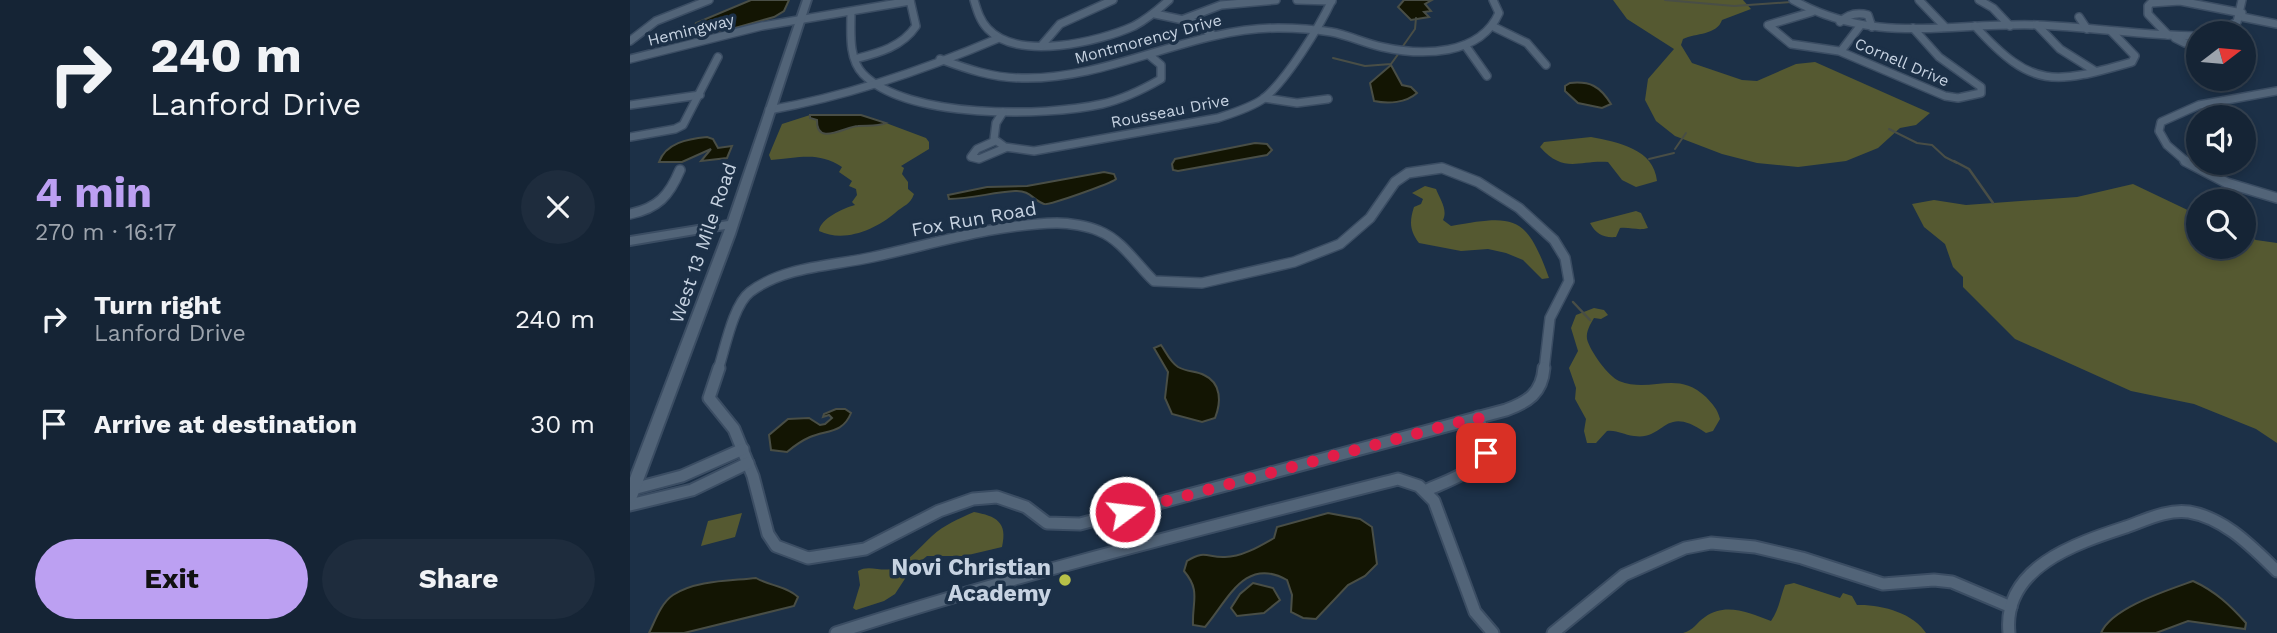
<!DOCTYPE html>
<meta charset="utf-8">
<style>
:root{--surface:#152435;--page:#1e2c3d;--text:#f1f3f6;--muted:#9da4ad;--line:#344150;--accent:#bca0f2}
body{margin:0;font-family:"Work Sans",sans-serif;background:var(--page);color:var(--text);height:100vh;display:flex;flex-direction:column;font-size:26px;white-space:nowrap}
*{box-sizing:border-box;margin:0}
p{font-size:23px;color:var(--muted)}
.icon{flex:none;width:38px;height:38px;fill:none;stroke:currentColor;stroke-width:2;stroke-linecap:round;stroke-linejoin:round}
.map{position:relative;flex:1;overflow:hidden}
.side{display:flex;flex-direction:column;background:var(--surface);width:630px}
.side>*{flex:none}
.guide{background:#152435;color:var(--text);overflow:hidden}
.needle{width:46px;rotate:74deg}
.fabs{position:absolute;left:1556px;top:21px;display:grid;gap:14px}
.fabs a{display:grid;place-items:center;width:70px;height:70px;border-radius:50%;background:var(--surface);box-shadow:0 4px 10px #0003,0 0 0 2px var(--line);font-size:35px}
.pin{position:absolute;display:grid;place-items:center;width:60px;height:60px;color:#fff;margin:-30px;border-radius:14px;box-shadow:0 4px 10px #0006}
.me{position:absolute;width:77px;margin:-38px;rotate:75deg;stroke-linejoin:round;filter:drop-shadow(0 0 5px #0008)}
.turn{display:flex;align-items:center;gap:24px;height:147px;padding:0 35px;font-size:32px}
.turn .icon{width:91px;height:91px;stroke-width:2.5}
.turn b{display:block;font-size:49px;line-height:60px}
.round{display:grid;place-items:center;flex:none;width:74px;height:74px;border-radius:37px;background:var(--page)}
.headline{display:flex;align-items:center;justify-content:space-between;height:119px;padding:0 35px}
h1{font-size:42px;font-weight:700;line-height:52px;color:var(--accent)}
.button{display:flex;gap:14px;margin-top:auto;padding:14px 35px}
.button a{flex:1;height:80px;border-radius:42px;background:var(--accent);color:#111;font-size:28px;font-weight:700;line-height:80px;text-align:center}
.button a+a{background:var(--page);color:var(--text)}
ul{padding:0;list-style:none}
li{display:flex;align-items:center;gap:21px;height:105px;padding:0 35px}
li div{flex:1}
li b{display:block;font-size:26px}
li em{font-style:normal}
main{display:flex;flex:1;min-height:0}
.map>svg:first-child{display:block}
.green{fill:#555931}
.water{fill:#131503;stroke:#494e46;stroke-width:2}
.lines{fill:none;stroke-linecap:round;stroke-linejoin:round}
.stream-far1{stroke:#494e46;stroke-width:2}
.stream{stroke:#494e46;stroke-width:2.5}
.minor-far2-casing{stroke:#3b4d63;stroke-width:10}
.minor-far1-casing{stroke:#3b4d63;stroke-width:12}
.minor-casing{stroke:#3b4d63;stroke-width:15}
.tertiary-casing{stroke:#3b4d63;stroke-width:4}
.minor-far2{stroke:#526478;stroke-width:7}
.minor-far1{stroke:#526478;stroke-width:9}
.minor{stroke:#526478;stroke-width:11}
.tertiary{fill:#526478;fill-rule:evenodd}
.route{stroke:#e11d48;stroke-width:12;stroke-dasharray:0 21.6}
.poi-dot{fill:#b7c148;stroke:#1c3047;stroke-width:2.5}
.labels{text-anchor:middle;dominant-baseline:central;stroke-width:7;stroke-linejoin:round;paint-order:stroke}
.far-street-label{font-size:16px;fill:#c7d3e2;stroke:#1c3047}
.street-label{font-size:19px;fill:#c7d3e2;stroke:#1c3047}
.near-poi-label{font-size:23px;font-weight:bold;fill:#c7d3e2;stroke:#1c3047;text-anchor:end}
</style>
<main>
<section class="side">
<div class="guide">
<div class="turn"><svg class="icon" aria-label="right" viewBox="0 0 24 24"><path d="M7 20v-9h11M14 6l5 5-5 5"/></svg><div><b>240 m</b>Lanford Drive</div></div>
</div>
<div class="headline"><div><h1>4 min</h1><p>270 m · 16:17</p></div><a class="round"><svg class="icon" aria-label="close" viewBox="0 0 24 24"><path d="M6 6l12 12M18 6L6 18"/></svg></a></div>
<ul>
<li><svg class="icon" aria-label="right" viewBox="0 0 24 24"><path d="M7 20v-9h11M14 6l5 5-5 5"/></svg><div><b>Turn right</b><p>Lanford Drive</p></div><em>240 m</em></li>
<li><svg class="icon" aria-label="arrive" viewBox="0 0 24 24"><path d="M6 21V4h12l-3 4 3 4H6"/></svg><div><b>Arrive at destination</b></div><em>30 m</em></li>
</ul>
<div class="button"><a>Exit</a><a>Share</a></div>
</section>
<div class="map">
<svg width="1647" height="633" viewBox="0 0 1647 633">
<rect width="100%" height="100%" fill="#1c3047"/>
<g class="green">
<path d="M983 0H1113L1121 9 1092 20C1087 35 1066 33 1053 39L1051 45 1062 63 1112 80 1127 81 1166 64 1185 62 1300 113 1286 125 1270 128 1248 148 1216 161 1168 167 1127 163 1092 154 1045 136 1026 121 1015 100 1018 79 1044 49 997 19Z"/>
<path d="M180 115 181 118 222 126 256 123 296 138 299 142V149L271 166 274 168 272 174 278 182V189L284 194C280 205 274 205 265 213 245 230 214 243 189 231 190 219 213 208 225 205L222 202 227 195 226 189 219 186 222 181 209 172 212 167C188 151 169 158 141 160L139 155 152 124Z"/>
<path d="M961 137C988 142 1024 149 1027 181L1006 187 992 180 978 162C948 160 934 174 910 147L914 142Z"/>
<polygon points="1503,184 1568,215 1568,247 1614,247 1614,234 1626,240 1647,243 1647,443 1626,429 1564,404 1501,391 1385,339 1333,287 1333,277 1323,267 1315,244 1294,227 1282,204 1304,200 1336,205 1447,197"/>
<path d="M795 186 806 189C810 199 818 210 813 220L821 226C884 215 896 214 919 278L912 279 893 260 876 253 858 249 831 251 789 243C780 231 779 222 784 207L791 204 793 199 782 193Z"/>
<path d="M1006 211 1011 213 1018 228C1008 231 1001 227 990 228L986 237C973 238 966 234 960 223Z"/>
<path d="M964 308 974 310 978 315 971 319 964 318C960 325 956 331 957 339 960 351 978 376 989 381 1022 394 1046 369 1076 397 1083 405 1087 408 1090 419L1083 431 1076 433C1033 403 1036 441 1004 436 993 435 988 430 977 431L966 443H957L954 431 956 419 945 399 946 388 939 368 948 351 941 328 946 315Z"/>
<path d="M344 512C366 516 378 522 372 547L334 556H297L282 568 265 594 254 601 226 610 223 608 230 585 228 571C239 564 253 573 264 568 280 560 289 548 302 536 314 525 328 519 344 512Z"/>
<polygon points="112,513 105,537 71,546 78,521"/>
<path d="M1164 583 1210 598 1213 593 1222 596 1227 605C1250 604 1284 613 1296 633H1053C1064 630 1066 623 1075 617 1096 602 1119 613 1141 621 1149 610 1150 598 1155 585Z"/>
</g>
<g class="water">
<polygon points="121,0 159,0 154,11 144,17 55,42 66,23"/>
<polygon points="774,0 802,0 795,4 801,11 794,12 799,17 781,20 768,7"/>
<path d="M761 65 772 85 781 87 787 93C776 103 758 104 744 101L740 83Z"/>
<path d="M940 83C960 81 970 86 981 104L972 108 948 103 935 91V86Z"/>
<path d="M180 115H231L256 123C246 127 238 125 228 126 216 126 186 147 187 120L180 118Z"/>
<path d="M77 137 83 139 88 148 102 146 97 158 71 161 81 149 52 162H29C36 143 57 139 77 137Z"/>
<polygon points="625,143 637,144 642,150 637,155 548,171 543,170 542,164 545,159"/>
<path d="M474 172 484 174 486 179C482 183 418 206 414 204 403 200 400 190 385 191 363 192 342 199 319 199L318 195 357 187 397 186Z"/>
<path d="M531 345C536 352 540 362 548 367 557 372 566 371 574 375 592 383 591 403 585 418L572 422 542 414 535 398 538 372 524 348Z"/>
<path d="M206 409H215L221 413C213 433 198 430 180 437 171 441 164 446 157 452L141 450 139 435 158 419 179 418 190 425 195 424 202 418 199 415 193 417 194 414Z"/>
<path d="M698 513 730 519 742 527 747 564 735 576 718 585 686 619 673 618 661 612 662 595 657 580C615 556 598 600 575 627L563 625C562 601 571 591 554 571L557 561C575 549 578 558 595 557 612 557 630 546 644 538L647 527Z"/>
<path d="M126 578C140 586 156 586 168 597L164 606 54 633H19C25 621 31 603 43 595 66 580 100 581 126 578Z"/>
<path d="M1563 581C1585 591 1600 605 1616 623L1615 629 1558 621 1526 633H1471C1481 608 1538 590 1563 581Z"/>
<polygon points="623,583 643,588 650,600 634,613 607,616 601,608 610,594"/>
</g>
<g class="lines">
<g class="stream-far1">
<polyline points="1035,0 1104,6 1161,2"/>
<polyline points="773,46 785,29 786,18"/>
<polyline points="703,58 735,66 761,64 769,53"/>
<polyline points="1259,129 1287,143 1302,145 1315,157 1327,163"/>
<polyline points="1045,149 1056,133"/>
<polyline points="1019,159 1044,153"/>
</g>
<g class="stream">
<polyline points="1324,161 1339,169 1363,203"/>
<polyline points="943,302 960,320"/>
</g>
<defs>
<g id="minor-far2">
<path d="M344 0C347 10 350 21 358 29 388 61 469 42 504 26 517 19 528 10 539 0"/>
<polyline points="667,0 702,1"/>
<path d="M1163 0C1245 46 1320 22 1408 25 1462 27 1514 36 1568 36"/>
<polyline points="1289,0 1315,27"/>
<polyline points="1349,0 1363,8 1380,26"/>
<path d="M221 12C221 31 218 59 233 74 277 119 414 117 472 104 494 99 512 90 531 79V65L519 55"/>
<polyline points="1182,12 1138,25 1161,44 1209,51 1315,96 1328,98 1351,93 1351,87 1309,57 1283,28"/>
<polyline points="525,14 563,22 583,35"/>
<polyline points="1449,17 1457,29"/>
<polyline points="1612,17 1647,24"/>
<polyline points="554,19 591,5 646,0"/>
<path d="M1210 22C1218 14 1227 12 1238 15L1242 27"/>
<polyline points="1407,25 1430,49 1465,71"/>
<path d="M1345 26C1403 90 1424 84 1502 62L1505 56 1481 31"/>
<polyline points="864,27 897,43 916,65"/>
<polyline points="1586,33 1607,22 1612,0"/>
<polyline points="1538,35 1518,14 1518,6 1521,3 1550,1 1612,13"/>
<polyline points="1545,38 1555,43 1568,43"/>
<polyline points="0,41 26,21 79,0"/>
<polyline points="412,45 430,24 483,0"/>
<polyline points="835,45 857,76"/>
<polyline points="1211,51 1230,26"/>
<polyline points="0,59 132,26 280,1"/>
<path d="M225 59C248 53 272 47 286 26L280 0"/>
<path d="M310 59C337 69 363 78 392 78 480 80 560 28 648 28 665 28 683 29 701 32 718 35 734 43 752 47 792 56 850 56 869 13L863 0"/>
<polyline points="634,98 667,103 698,99"/>
<polyline points="0,105 70,95"/>
<path d="M139 110C219 96 294 70 369 38"/>
<path d="M373 112 366 123 364 139 375 147 404 151 588 118C603 113 620 108 633 99 656 81 690 26 702 0"/>
<polyline points="0,137 45,129 53,125 88,57"/>
<polyline points="365,141 347,149 341,157 349,159 375,148"/>
<polyline points="1558,163 1537,145 1529,131 1531,122 1569,105 1647,91"/>
</g>
<g id="minor-far1">
<polyline points="1555,161 1597,183 1647,198"/>
<path d="M0 214C28 208 39 196 50 170"/>
<path d="M88 370C95 349 103 305 120 292 154 266 203 266 243 257 303 244 365 224 427 223 439 223 458 226 469 231 492 240 507 265 524 281L572 283 664 262 710 244 740 218 765 182 778 173 812 168 848 182 889 208 924 240 935 258 939 281 920 318 914 370"/>
</g>
<g id="minor">
<path d="M89 368 79 398 104 429 123 476 138 534 146 546 178 558 235 549 309 511 343 499 367 497 396 507 417 523 450 524 876 410C898 402 912 393 914 368"/>
<polyline points="3,489 52,476 113,449"/>
<path d="M797 490C819 480 852 471 858 444L848 417"/>
<polyline points="0,505 62,490 118,463"/>
<path d="M206 633C391 573 580 527 768 479L789 486 804 501 845 612 863 633"/>
<polyline points="923,633 994,575 1055,548 1081,543 1125,547 1172,558 1253,584 1304,580 1322,582 1381,607"/>
<path d="M1379 633C1372 567 1447 543 1496 527 1516 520 1537 509 1559 512 1595 518 1622 547 1647 571"/>
</g>
<polygon id="tertiary" points="173,0 181,0 105,234 7,497 5,501 0,503 0,478 95,229 0,245 0,237 98,221"/>
</defs>
<use href="#minor-far2" class="minor-far2-casing"/>
<use href="#minor-far1" class="minor-far1-casing"/>
<use href="#minor" class="minor-casing"/>
<use href="#tertiary" class="tertiary-casing"/>
<use href="#minor-far2" class="minor-far2"/>
<use href="#minor-far1" class="minor-far1"/>
<use href="#minor" class="minor"/>
<use href="#tertiary" class="tertiary"/>
</g>
<g class="lines">
<polyline class="route" points="495,512 848,417 858,440 856,453"/>
</g>
<circle class="poi-dot" cx="435" cy="580" r="7"/>
<g class="labels">
<g class="far-street-label">
<text transform="translate(61 30) rotate(-14)">Hemingway</text>
<text transform="translate(518 39) rotate(-15)">Montmorency Drive</text>
<text transform="translate(1272 62) rotate(23)">Cornell Drive</text>
<text transform="translate(540 111) rotate(-11)">Rousseau Drive</text>
</g>
<g class="street-label">
<text transform="translate(344 219) rotate(-10)">Fox Run Road</text>
<text transform="translate(73 243) rotate(-71)">West 13 Mile Road</text>
</g>
<g class="near-poi-label">
<text x="421" y="567">Novi Christian<tspan x="421" dy="26">Academy</tspan></text>
</g>
</g>
</svg>
<div class="fabs">
<a><svg class="needle" viewBox="-14 -14 28 28"><path d="M0-13l5 13h-10z" fill="#e53935"/><path d="M0 13l5-13h-10z" fill="#9da4ad"/></svg></a>
<a><svg class="icon" aria-label="sound" viewBox="0 0 24 24"><path d="M4 9h4l5-4v14l-5-4H4zM17 9q2 3 0 6"/></svg></a>
<a><svg class="icon" aria-label="search" viewBox="0 0 24 24"><circle cx="10" cy="10" r="6"/><path d="M15 15l6 6"/></svg></a>
</div>
<div class="pin" style="left:856px;top:453px;background:#d93025"><svg class="icon" aria-label="arrive" viewBox="0 0 24 24"><path d="M6 21V4h12l-3 4 3 4H6"/></svg></div>
<svg class="me" style="left:495px;top:512px" viewBox="-20 -20 40 40"><circle r="17" fill="#e11d48" stroke="#fff" stroke-width="3"/><path d="M0-11L8 9 0 5-8 9z" fill="#fff"/></svg>
</div>
</main>
